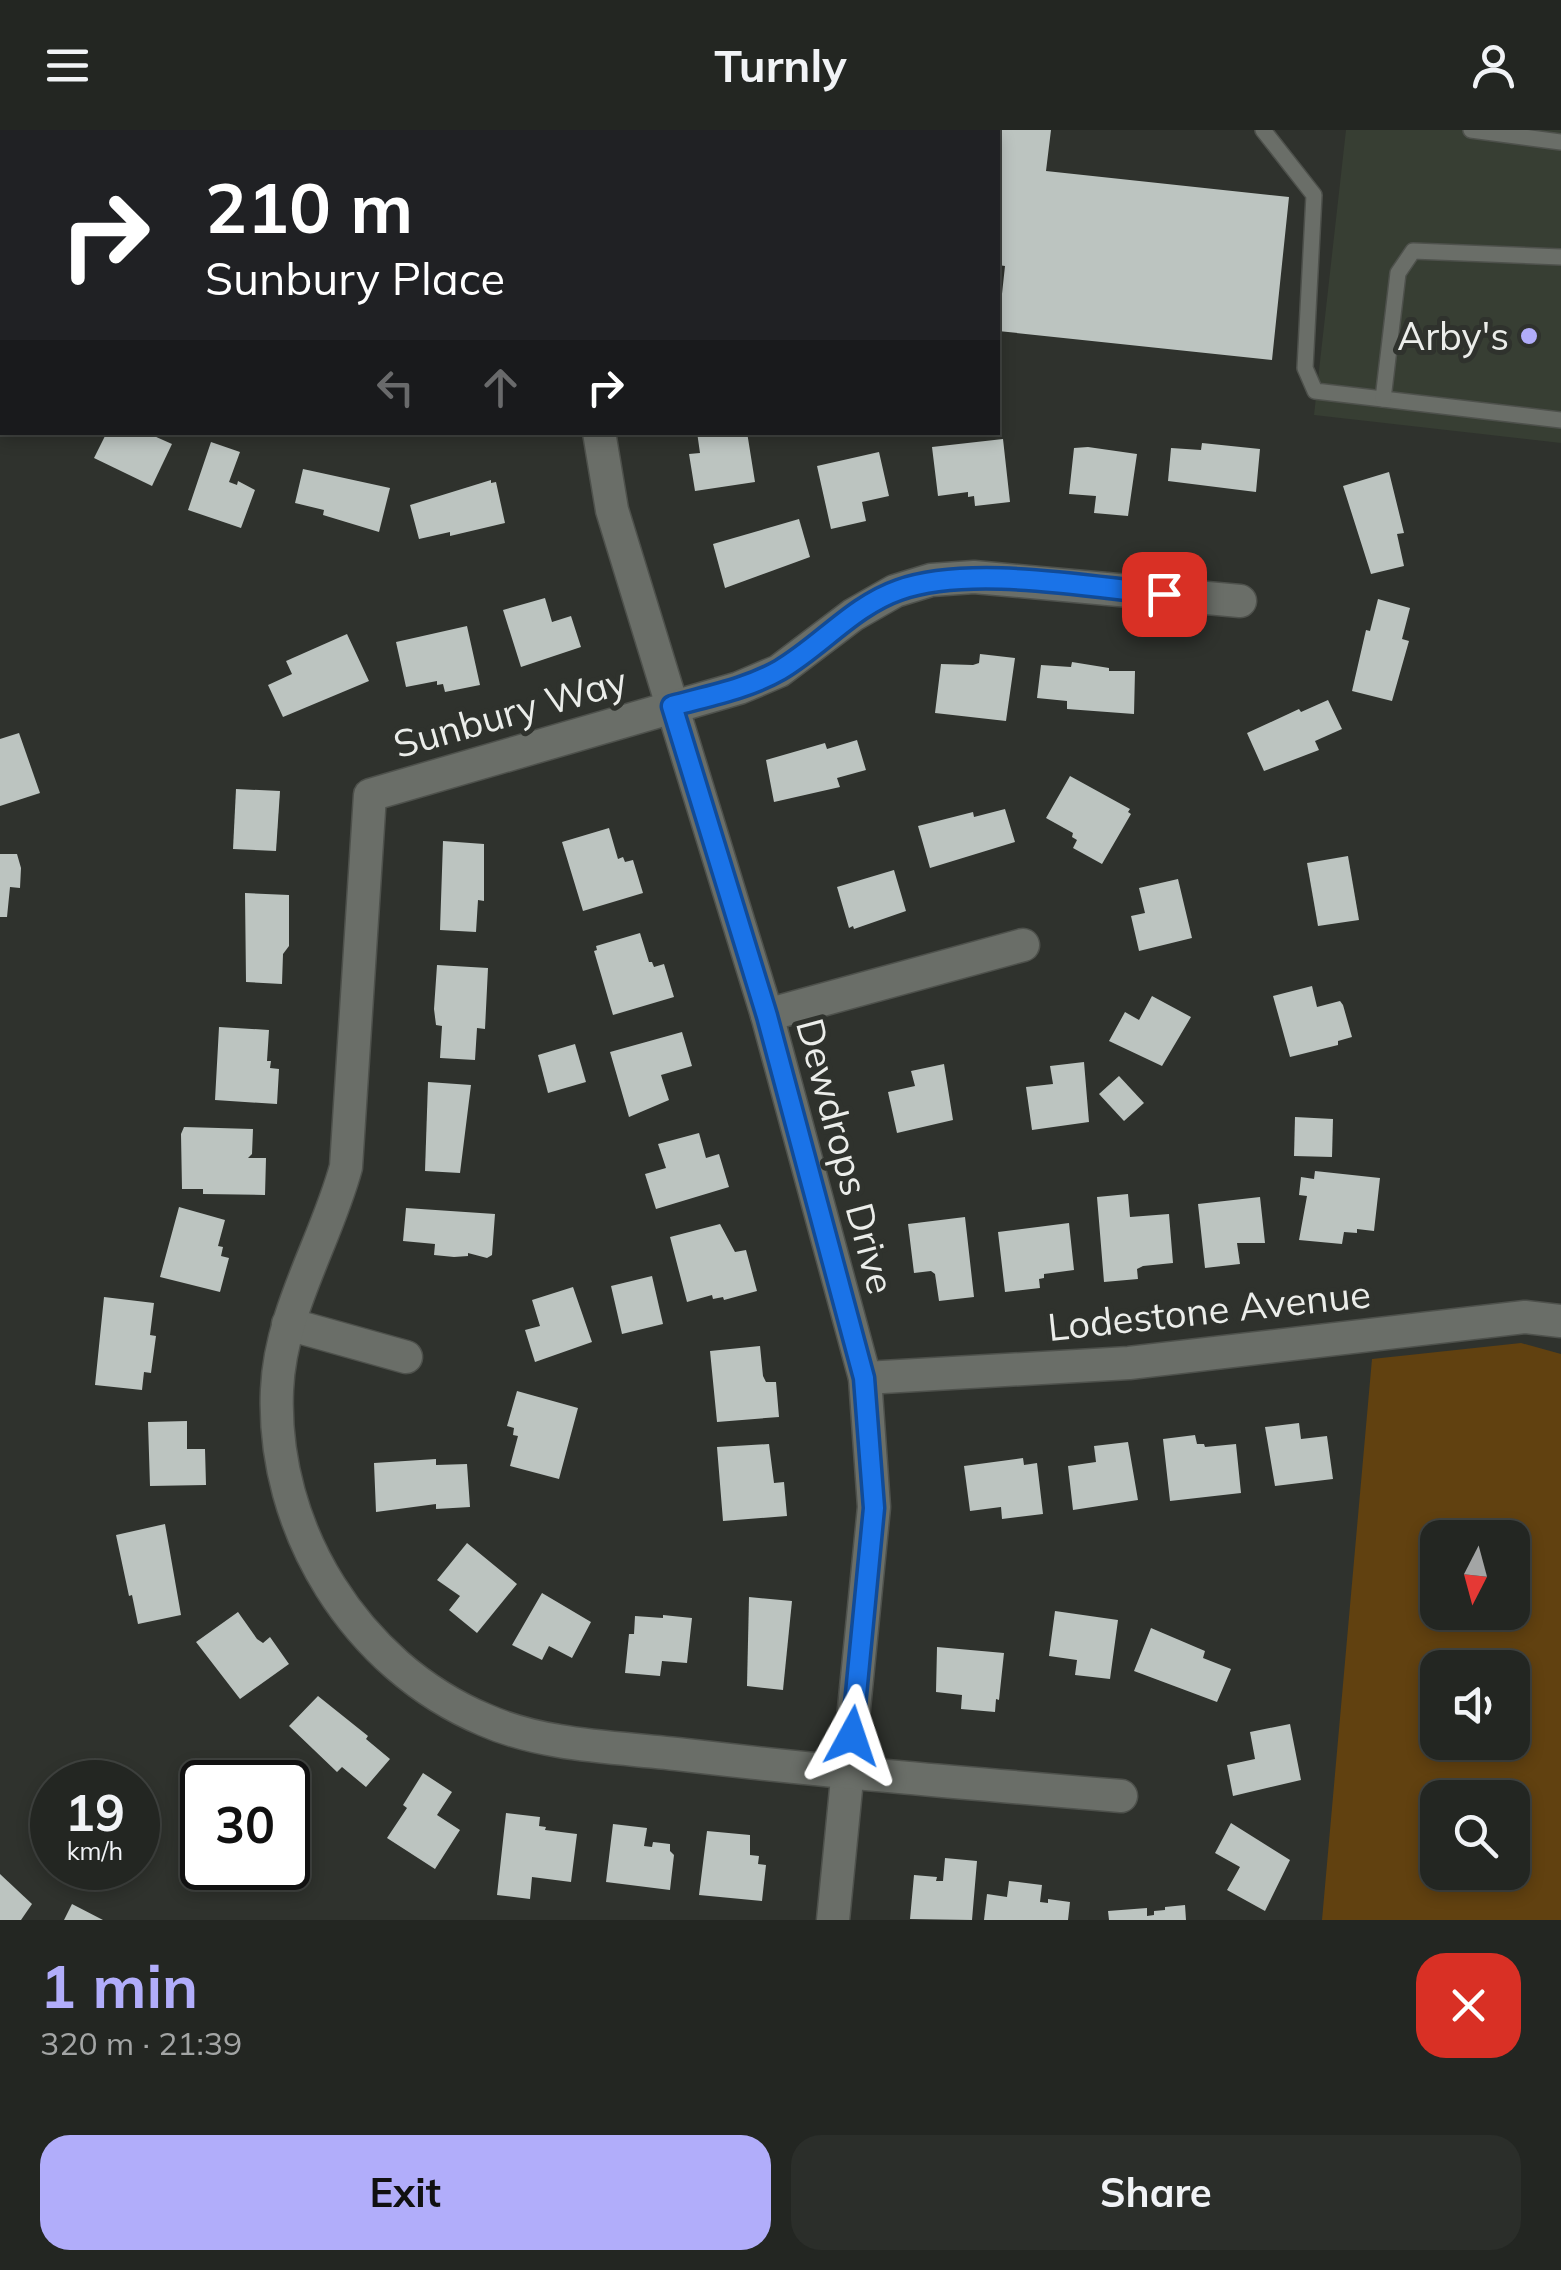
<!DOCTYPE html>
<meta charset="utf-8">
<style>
:root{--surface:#232622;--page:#2b2e2a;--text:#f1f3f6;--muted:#a3a5a5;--line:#404340;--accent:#b1adfa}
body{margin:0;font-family:Mulish,sans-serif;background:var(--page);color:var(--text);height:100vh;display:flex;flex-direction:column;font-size:38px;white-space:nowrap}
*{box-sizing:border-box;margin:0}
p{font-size:32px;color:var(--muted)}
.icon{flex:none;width:55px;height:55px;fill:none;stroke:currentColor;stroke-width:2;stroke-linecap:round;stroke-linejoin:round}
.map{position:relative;height:1790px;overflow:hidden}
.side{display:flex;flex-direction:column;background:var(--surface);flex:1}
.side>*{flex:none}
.hud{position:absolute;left:0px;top:0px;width:1000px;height:305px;box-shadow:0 5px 15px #0003,0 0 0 2px var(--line);background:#202124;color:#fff;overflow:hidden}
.needle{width:65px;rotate:186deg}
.tools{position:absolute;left:1420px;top:1390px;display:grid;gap:20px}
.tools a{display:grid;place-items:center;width:110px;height:110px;border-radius:20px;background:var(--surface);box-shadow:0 5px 15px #0003,0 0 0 2px var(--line);font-size:50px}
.speed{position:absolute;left:30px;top:1630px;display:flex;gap:20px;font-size:50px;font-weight:700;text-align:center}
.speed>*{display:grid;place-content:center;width:130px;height:130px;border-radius:50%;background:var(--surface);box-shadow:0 5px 15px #0003,0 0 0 2px var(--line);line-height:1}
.speed small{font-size:25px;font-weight:400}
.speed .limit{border:5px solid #111;border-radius:15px;background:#fff;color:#111}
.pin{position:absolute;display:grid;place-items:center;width:85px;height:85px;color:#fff;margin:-42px;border-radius:20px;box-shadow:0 5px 15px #0006}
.me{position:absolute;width:110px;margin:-55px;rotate:5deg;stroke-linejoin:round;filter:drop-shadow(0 0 8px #0008)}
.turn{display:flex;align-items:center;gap:35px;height:210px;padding:0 40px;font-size:45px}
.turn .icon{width:130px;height:130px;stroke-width:2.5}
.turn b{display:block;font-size:70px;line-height:85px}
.lanes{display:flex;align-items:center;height:95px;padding:0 40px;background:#0003;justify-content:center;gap:50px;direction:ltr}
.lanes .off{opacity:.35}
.round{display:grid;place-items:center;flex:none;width:105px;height:105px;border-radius:30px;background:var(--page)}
.overview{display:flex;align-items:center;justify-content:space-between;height:170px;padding:0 40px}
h1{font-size:60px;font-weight:700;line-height:75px;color:var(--accent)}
.primary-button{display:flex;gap:20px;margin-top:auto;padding:20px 40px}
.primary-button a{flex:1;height:115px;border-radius:30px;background:var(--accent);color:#111;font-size:40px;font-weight:700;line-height:115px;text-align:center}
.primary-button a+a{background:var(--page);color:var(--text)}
header{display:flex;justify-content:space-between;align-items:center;height:130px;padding:0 40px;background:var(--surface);font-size:45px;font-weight:700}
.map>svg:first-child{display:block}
.built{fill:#373e33}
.grass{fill:#614110;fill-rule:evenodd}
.building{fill:#bcc4c0}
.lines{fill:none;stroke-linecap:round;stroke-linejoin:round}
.lane-casing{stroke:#4e514c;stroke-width:18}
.street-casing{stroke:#4e514c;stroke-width:35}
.lane{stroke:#6a6e68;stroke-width:15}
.street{stroke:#6a6e68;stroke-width:32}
.route-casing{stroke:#114b97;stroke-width:25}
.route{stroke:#1a73e8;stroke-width:18}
.poi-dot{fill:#b1adfa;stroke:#2f322d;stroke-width:4}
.labels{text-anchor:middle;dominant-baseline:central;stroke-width:10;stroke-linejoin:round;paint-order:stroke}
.poi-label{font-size:38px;fill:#ebedea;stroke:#2f322d;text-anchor:end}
.street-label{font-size:38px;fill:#ebedea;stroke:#2f322d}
</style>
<header><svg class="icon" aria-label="menu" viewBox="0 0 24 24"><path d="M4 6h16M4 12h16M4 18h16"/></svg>Turnly<svg class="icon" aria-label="person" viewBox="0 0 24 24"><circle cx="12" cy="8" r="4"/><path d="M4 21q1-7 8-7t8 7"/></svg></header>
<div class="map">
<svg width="1561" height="1790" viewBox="0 0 1561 1790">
<rect width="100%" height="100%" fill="#2f322d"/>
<polygon class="built" points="1346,0 1561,0 1561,313 1314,285"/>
<path class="grass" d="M1521 1213 1561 1224V1790H1322L1372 1229ZM1438 1408H1512V1482H1438ZM1438 1538H1512V1612H1438ZM1438 1668H1512V1742H1438Z"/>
<g class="building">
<polygon points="998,0 1051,0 1046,41 1289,67 1272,230 998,201 1005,136 998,135"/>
<polygon points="107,302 145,302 172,314 152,356 94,328"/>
<polygon points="697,302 747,302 755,352 695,361 689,324 700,323"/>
<polygon points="1003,309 1010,372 975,376 974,366 968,367 968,362 938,366 932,317"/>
<polygon points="211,312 240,322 229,352 237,355 238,351 255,360 241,398 188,380"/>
<polygon points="1202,313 1260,319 1256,362 1168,351 1171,318 1201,320"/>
<polygon points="1088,317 1137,324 1128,386 1094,383 1096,366 1069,364 1074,318"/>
<polygon points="879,322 889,366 862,372 866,391 831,399 817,336"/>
<polygon points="303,339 390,358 379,402 323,385 324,380 295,373"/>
<polygon points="1389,342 1404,403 1397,404 1404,436 1371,444 1343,356"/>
<polygon points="491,350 491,353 496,352 505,393 450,406 450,402 419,409 410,375"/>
<polygon points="799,389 810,427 725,458 713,414"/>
<polygon points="545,468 552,492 571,486 581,517 521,537 503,480"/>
<polygon points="1378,469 1410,478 1402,509 1409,511 1392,571 1352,561 1366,500 1370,501"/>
<polygon points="467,496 480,555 445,562 443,554 437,555 437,551 406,557 396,512"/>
<polygon points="347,504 369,551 283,587 268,555 292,544 286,531"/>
<polygon points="980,524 1015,528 1006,591 935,583 941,534 973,535 979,533"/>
<polygon points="1072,532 1109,538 1109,541 1135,541 1134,584 1067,579 1067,571 1037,568 1041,535 1071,537"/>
<polygon points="1328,570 1342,599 1315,611 1319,620 1264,641 1247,603 1299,579 1301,582"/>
<polygon points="19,603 40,663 0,676 0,609"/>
<polygon points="857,610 866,640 837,648 840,657 774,672 766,630 825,613 827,619"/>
<polygon points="1070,646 1130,679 1128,682 1131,684 1102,734 1073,718 1077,710 1072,707 1073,703 1046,688"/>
<polygon points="236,659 280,661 276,721 233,719"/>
<polygon points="1005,679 1015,712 930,738 918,696 973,682 974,687"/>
<polygon points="609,698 618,729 623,727 625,732 633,730 643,763 583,781 562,712"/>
<polygon points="443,711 484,714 484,771 478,770 476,802 440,800"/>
<polygon points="0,724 17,724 21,738 20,758 10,757 7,787 0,787"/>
<polygon points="1348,726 1359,790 1318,796 1307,733"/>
<polygon points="894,740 906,781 854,799 853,796 849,798 837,757"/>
<polygon points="1178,749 1192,808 1139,821 1131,786 1145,783 1139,758"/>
<polygon points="245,763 289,765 289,816 283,824 282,854 246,852"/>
<polygon points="640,803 649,832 652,832 654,837 664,834 674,867 613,885 594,821 597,820 596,816"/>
<polygon points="437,835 488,838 485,899 477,898 475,930 440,928 442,896 436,895 434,879"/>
<polygon points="1312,856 1317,877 1340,871 1343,875 1352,907 1338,911 1338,915 1290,927 1273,866"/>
<polygon points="1152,866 1191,887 1162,936 1109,911 1125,882 1139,890"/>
<polygon points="219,897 269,900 267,931 271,931 270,938 279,939 277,974 215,970"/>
<polygon points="682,902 692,936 661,945 669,970 629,987 610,922"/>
<polygon points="575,914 586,952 548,963 538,925"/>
<polygon points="1084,932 1089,992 1032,1000 1026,957 1053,954 1050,936"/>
<polygon points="944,934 953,990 897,1003 888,962 915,956 911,941"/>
<polygon points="1119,946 1144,973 1124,991 1099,964"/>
<polygon points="428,952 471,955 460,1043 425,1041"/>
<polygon points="1295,987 1333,989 1332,1027 1294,1026"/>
<polygon points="184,997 253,999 252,1024 248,1028 266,1028 265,1065 203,1064 203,1059 182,1059 181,1004"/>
<polygon points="699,1003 706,1028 719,1024 729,1057 656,1079 645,1044 666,1038 658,1014"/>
<polygon points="1315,1041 1380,1048 1374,1101 1357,1099 1357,1103 1344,1102 1342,1114 1299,1110 1307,1066 1299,1065 1301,1047 1314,1049"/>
<polygon points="1128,1064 1130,1087 1169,1084 1173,1133 1143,1136 1137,1139 1138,1149 1104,1152 1097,1067"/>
<polygon points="1260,1067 1265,1113 1237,1113 1240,1134 1205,1138 1198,1074"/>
<polygon points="179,1077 225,1090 218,1116 223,1117 221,1126 229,1128 220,1162 160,1147"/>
<polygon points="406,1078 495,1084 492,1125 487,1128 468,1123 468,1126 454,1127 434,1125 435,1114 403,1111"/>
<polygon points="965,1087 974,1167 939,1171 935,1144 931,1141 914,1143 908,1094"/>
<polygon points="1069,1093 1074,1140 1044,1144 1044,1148 1039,1149 1040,1158 1005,1162 998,1102"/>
<polygon points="720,1094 735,1122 746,1120 757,1161 724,1170 723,1167 713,1169 712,1165 687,1172 670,1107"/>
<polygon points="652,1146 663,1194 622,1204 611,1156"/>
<polygon points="573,1157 592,1212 535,1232 525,1200 540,1196 532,1170"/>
<polygon points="104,1167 154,1173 150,1205 156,1206 151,1243 144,1242 142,1260 95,1255"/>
<polygon points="760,1216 763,1246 766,1252 776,1252 779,1287 717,1292 710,1221"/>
<polygon points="517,1261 578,1278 559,1349 510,1336 518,1306 513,1305 514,1298 507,1296"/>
<polygon points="187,1291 187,1319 205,1319 206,1355 150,1356 148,1292"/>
<polygon points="1299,1293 1301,1309 1327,1306 1333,1349 1275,1356 1265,1297"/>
<polygon points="1195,1305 1197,1314 1204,1314 1205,1317 1236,1314 1241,1363 1170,1371 1163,1309"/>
<polygon points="1128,1312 1138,1370 1073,1380 1068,1336 1096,1332 1094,1316"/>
<polygon points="769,1314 774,1353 784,1352 787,1386 723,1391 717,1317"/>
<polygon points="1023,1328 1024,1335 1037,1333 1043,1384 1002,1389 1001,1377 970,1381 964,1336"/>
<polygon points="436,1329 436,1335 467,1334 470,1377 436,1379 436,1374 376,1382 374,1333"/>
<polygon points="165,1394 181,1485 138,1494 132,1465 129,1466 116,1405"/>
<polygon points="467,1413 517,1454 477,1503 449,1480 460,1466 437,1450"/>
<polygon points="542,1463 591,1492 572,1528 549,1516 542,1530 512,1515"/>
<polygon points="749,1467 792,1471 783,1560 747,1556"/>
<polygon points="1055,1481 1118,1490 1110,1549 1075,1545 1077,1530 1049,1526"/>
<polygon points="238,1482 257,1509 263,1513 270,1507 289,1534 240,1569 196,1512"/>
<polygon points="663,1485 692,1488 687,1533 662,1531 660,1546 625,1543 629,1504 634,1504 635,1486 663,1488"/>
<polygon points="1151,1498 1205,1521 1203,1528 1231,1539 1217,1572 1134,1541"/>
<polygon points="937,1517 1004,1523 999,1570 996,1569 995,1582 961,1579 962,1565 936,1562"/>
<polygon points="318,1566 368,1606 366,1609 390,1629 366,1657 342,1637 337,1642 289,1596"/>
<polygon points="1290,1594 1301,1650 1233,1666 1227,1635 1255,1629 1250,1602"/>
<polygon points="423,1643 452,1662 437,1685 460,1700 435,1739 387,1708 407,1678 403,1675"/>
<polygon points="506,1683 540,1687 539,1696 546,1697 545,1700 577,1704 571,1752 532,1747 530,1769 497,1765"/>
<polygon points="1231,1693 1290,1730 1265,1781 1227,1760 1240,1737 1215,1723"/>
<polygon points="613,1694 647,1698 644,1716 652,1717 653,1712 670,1714 670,1721 674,1725 670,1760 606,1752"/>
<polygon points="707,1701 750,1705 750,1725 759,1726 758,1734 766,1735 762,1771 699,1765"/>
<polygon points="945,1728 977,1731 972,1790 910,1789 914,1745 937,1747 936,1751 943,1751"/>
<polygon points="0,1744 32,1774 21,1790 0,1790"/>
<polygon points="1009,1751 1042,1755 1040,1772 1048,1773 1048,1769 1070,1772 1068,1790 984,1790 987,1764 1007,1767"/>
<polygon points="72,1774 103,1790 64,1790"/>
<polygon points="1185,1775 1186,1790 1109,1790 1108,1781 1147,1778 1147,1786 1154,1785 1154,1781 1165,1780 1165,1777"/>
</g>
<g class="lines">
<defs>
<g id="lane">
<polyline points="1263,0 1314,65 1305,238 1315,261 1561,290"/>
<polyline points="1471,0 1561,12"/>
<polyline points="871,2 871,0"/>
<polyline points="1383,269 1398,143 1413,121 1561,127"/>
</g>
<g id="street">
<polyline points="611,2 612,0"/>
<polyline points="0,98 2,100"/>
<polyline points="599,302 612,380 767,885 865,1248 874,1377 833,1790"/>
<polyline points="767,885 1023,815"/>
<polyline points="288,1194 406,1227"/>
<polyline points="865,1248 1129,1233 1525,1187 1561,1191"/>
<path d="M1121 1666C975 1654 830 1642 685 1625 619 1617 546 1617 485 1590 356 1536 271 1399 277 1260 280 1182 326 1111 346 1037L370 665 739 558 779 541 853 485 895 461 931 450 974 447 1240 471"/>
</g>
</defs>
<use href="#lane" class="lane-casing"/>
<use href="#street" class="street-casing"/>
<use href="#lane" class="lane"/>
<use href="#street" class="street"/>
</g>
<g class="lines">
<defs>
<path id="route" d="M852 1606 874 1378 864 1248 767 886 672 576C708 566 747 559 780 540 821 516 853 476 899 460 971 435 1087 457 1164 464"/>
</defs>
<use href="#route" class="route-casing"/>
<use href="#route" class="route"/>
</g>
<circle class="poi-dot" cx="1529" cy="206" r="10"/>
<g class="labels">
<g class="poi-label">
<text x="1509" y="206">Arby's</text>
</g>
<g class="street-label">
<text transform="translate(510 582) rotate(-16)">Sunbury Way</text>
<text transform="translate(846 1026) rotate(75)">Dewdrops Drive</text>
<text transform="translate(1209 1180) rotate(-6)">Lodestone Avenue</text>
</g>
</g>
</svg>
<div class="tools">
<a><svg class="needle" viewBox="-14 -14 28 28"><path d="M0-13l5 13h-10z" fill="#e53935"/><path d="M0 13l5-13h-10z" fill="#a3a5a5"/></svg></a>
<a><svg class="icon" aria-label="sound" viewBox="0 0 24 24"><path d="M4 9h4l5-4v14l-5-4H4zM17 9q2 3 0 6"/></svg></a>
<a><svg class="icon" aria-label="search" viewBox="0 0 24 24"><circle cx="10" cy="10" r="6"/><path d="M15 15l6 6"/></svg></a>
</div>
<div class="speed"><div>19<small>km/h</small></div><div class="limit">30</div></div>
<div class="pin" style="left:1164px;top:464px;background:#d93025"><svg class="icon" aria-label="arrive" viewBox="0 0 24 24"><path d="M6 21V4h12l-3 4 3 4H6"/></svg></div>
<svg class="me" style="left:852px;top:1606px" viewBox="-20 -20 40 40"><path d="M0-17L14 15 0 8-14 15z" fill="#1a73e8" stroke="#fff" stroke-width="4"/></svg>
<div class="hud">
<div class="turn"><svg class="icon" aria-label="right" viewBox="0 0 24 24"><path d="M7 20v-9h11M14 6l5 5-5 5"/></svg><div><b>210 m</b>Sunbury Place</div></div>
<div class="lanes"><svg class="icon off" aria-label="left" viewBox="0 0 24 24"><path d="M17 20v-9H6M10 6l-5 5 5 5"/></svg><svg class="icon off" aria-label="ahead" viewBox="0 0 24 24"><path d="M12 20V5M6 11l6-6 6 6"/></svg><svg class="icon" aria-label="right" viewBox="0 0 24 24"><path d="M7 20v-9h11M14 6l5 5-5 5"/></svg></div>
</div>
</div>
<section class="side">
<div class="overview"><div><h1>1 min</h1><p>320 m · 21:39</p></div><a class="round" style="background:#d93025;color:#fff"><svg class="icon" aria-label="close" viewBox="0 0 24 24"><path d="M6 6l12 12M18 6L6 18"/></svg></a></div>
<div class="primary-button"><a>Exit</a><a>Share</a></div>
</section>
